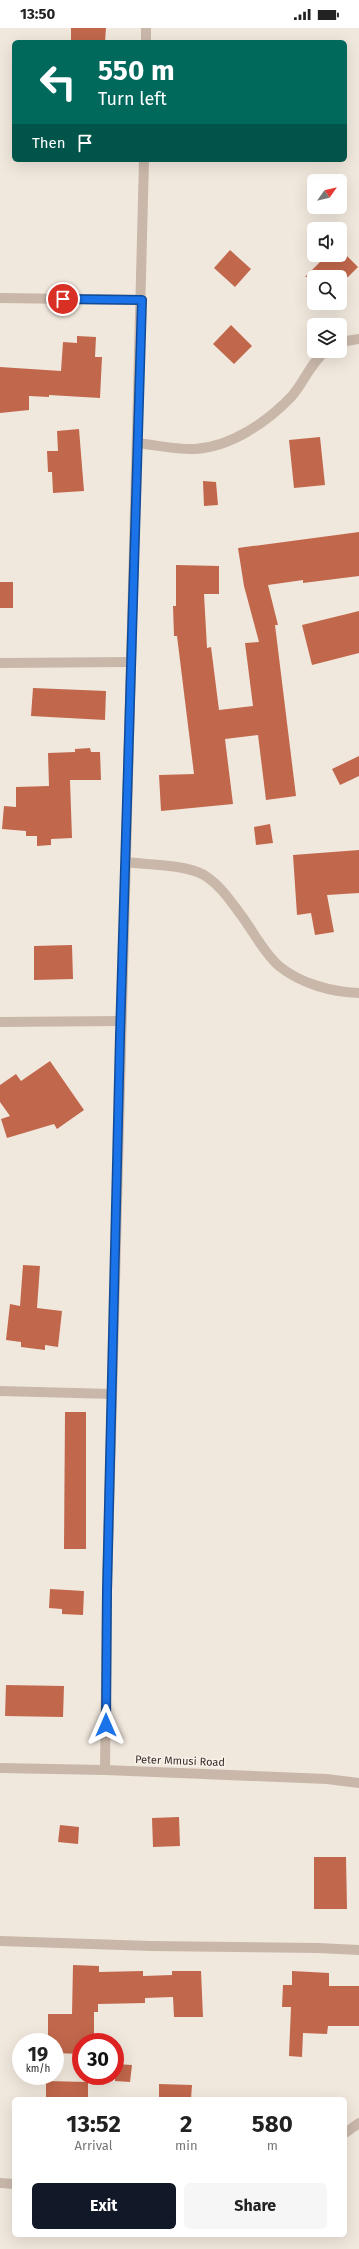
<!DOCTYPE html>
<style>
:root{--surface:#fff;--page:#f6f6f6;--text:#222;--muted:#767676;--accent:#111827}
body{margin:0;font-family:"Fira Sans",sans-serif;background:var(--page);color:var(--text);height:100vh;display:flex;flex-direction:column;font-size:15px;white-space:nowrap}
*{box-sizing:border-box;margin:0}
p{font-size:13px;color:var(--muted)}
.icon{flex:none;width:22px;height:22px;fill:none;stroke:currentColor;stroke-width:2;stroke-linecap:round;stroke-linejoin:round}
.map{position:relative;flex:1;overflow:hidden}
.details{position:absolute;left:12px;top:2069px;width:335px;height:140px;display:flex;flex-direction:column;background:var(--surface);border-radius:6px;box-shadow:0 4px 16px #0002}
.details>*{flex:none}
.guide{position:absolute;left:12px;top:12px;width:335px;height:122px;border-radius:6px;box-shadow:0 4px 16px #0002;background:#00695c;color:#fff;overflow:hidden}
.needle{width:26px;rotate:56deg}
.tools{position:absolute;left:307px;top:146px;display:grid;gap:8px}
.tools a{display:grid;place-items:center;width:40px;height:40px;border-radius:6px;background:var(--surface);box-shadow:0 4px 16px #0002;font-size:20px}
.speed{position:absolute;left:12px;top:2005px;display:flex;gap:8px;font-size:20px;font-weight:700;text-align:center}
.speed>*{display:grid;place-content:center;width:52px;height:52px;border-radius:50%;background:var(--surface);box-shadow:0 4px 16px #0002;line-height:1}
.speed small{font-size:10px;font-weight:400}
.speed .limit{border:6px solid #d22;background:#fff;color:#111}
.pin{position:absolute;display:grid;place-items:center;width:34px;height:34px;color:#fff;margin:-17px;border:2px solid #fff;border-radius:50%;box-shadow:0 1px 4px #0007}
.me{position:absolute;width:44px;margin:-22px;rotate:0deg;stroke-linejoin:round;filter:drop-shadow(0 0 3px #0008)}
.turn{display:flex;align-items:center;gap:14px;height:84px;padding:0 20px;font-size:18px}
.turn .icon{width:52px;height:52px;stroke-width:2.5}
.turn b{display:block;font-size:28px;line-height:34px}
.then{display:flex;align-items:center;height:38px;padding:0 20px;background:#0003;gap:8px;font-size:15px}
.eta{display:flex;justify-content:space-evenly;align-items:center;height:68px;text-align:center}
.eta b{font-size:24px;font-weight:700;line-height:28px}
.cta{display:flex;gap:8px;margin-top:auto;padding:8px 20px}
.cta a{flex:1;height:46px;border-radius:6px;background:var(--accent);color:#fff;font-size:16px;font-weight:700;line-height:46px;text-align:center}
.cta a+a{background:var(--page);color:var(--text)}
.status{display:flex;justify-content:space-between;align-items:center;height:28px;padding:0 20px;background:var(--surface);direction:ltr}
.status svg{height:11px;fill:currentColor}
.map>svg:first-child{display:block}
.building{fill:#c1674c}
.lines{fill:none;stroke-linecap:round;stroke-linejoin:round}
.street{stroke:#c9b8aa;stroke-width:10}
.route-casing{stroke:#114b97;stroke-width:10}
.route{stroke:#1a73e8;stroke-width:7}
.labels{text-anchor:middle;dominant-baseline:central;stroke-width:3;stroke-linejoin:round;paint-order:stroke}
.street-label{font-size:11px;fill:#372d29;stroke:#f9f2ea}
</style>
<div class="status"><b>13:50</b><svg viewBox="0 0 49 12"><path d="M0 12V9h3v3zM5 12V6h3v6zM10 12V3h3v9zM15 12V0h3v12zM26 1h20v11H26zM47 4h2v5h-2z"/></svg></div>
<div class="map">
<svg width="359" height="2221" viewBox="0 0 359 2221">
<rect width="100%" height="100%" fill="#f1e8dd"/>
<g class="building">
<polygon points="71,0 106,0 105,14 71,14"/>
<polygon points="230,222 251,241 235,259 214,240"/>
<polygon points="327,227 346,227 358,239 348,249 305,249"/>
<polygon points="231,297 252,318 234,336 213,316"/>
<polygon points="77,308 96,309 95,329 102,329 100,370 49,367 49,369 29,368 29,382 0,385 0,339 61,343 63,314 77,315"/>
<polygon points="79,401 84,463 53,465 52,444 48,444 47,423 58,423 57,403"/>
<polygon points="320,409 325,457 294,460 289,412"/>
<polygon points="203,453 216,454 218,477 204,478"/>
<polygon points="359,504 359,548 303,555 303,552 268,557 278,597 275,597 296,768 266,772 258,707 225,711 233,776 161,783 159,747 194,746 177,608 174,608 173,578 176,578 176,537 219,538 219,566 204,566 207,620 211,619 219,682 253,678 245,615 259,614 244,558 238,520"/>
<rect x="0" y="554" width="13" height="26"/>
<polygon points="359,583 359,625 312,637 302,597"/>
<polygon points="33,660 106,663 105,692 31,688"/>
<polygon points="90,720 91,724 100,724 101,752 70,752 72,810 51,811 51,817 37,818 37,808 26,808 26,803 2,801 4,778 16,779 16,759 49,758 48,725 75,724 75,721"/>
<polygon points="359,728 359,748 340,757 332,741"/>
<polygon points="270,796 273,815 256,817 254,799"/>
<polygon points="359,822 359,865 327,867 334,904 315,907 311,885 297,887 293,827"/>
<polygon points="72,917 73,951 34,952 34,918"/>
<polygon points="50,1033 84,1082 57,1101 54,1096 7,1110 1,1091 10,1088 0,1074 0,1057 16,1046 21,1053"/>
<polygon points="23,1237 40,1238 37,1280 62,1283 58,1319 45,1317 45,1322 21,1319 21,1314 6,1312 10,1276 20,1278"/>
<polygon points="65,1384 86,1384 86,1521 64,1521"/>
<polygon points="50,1561 84,1563 83,1587 62,1586 62,1581 49,1580"/>
<polygon points="6,1657 64,1658 63,1689 5,1688"/>
<polygon points="179,1789 180,1818 153,1819 152,1790"/>
<polygon points="60,1797 79,1799 78,1816 58,1814"/>
<polygon points="314,1829 346,1829 347,1881 314,1881"/>
<polygon points="73,1937 99,1938 99,1944 143,1943 143,1948 172,1947 172,1943 201,1943 203,1989 174,1989 173,1969 145,1970 145,1975 98,1976 98,1984 94,1984 94,2007 88,2007 87,2014 81,2014 81,2026 55,2025 55,2014 48,2014 48,1986 72,1986"/>
<polygon points="292,1943 329,1945 329,1958 359,1958 359,1998 328,1998 327,2006 303,2005 302,2029 289,2028 291,1979 282,1979 283,1957 292,1957"/>
<polygon points="115,2036 132,2037 130,2054 115,2053"/>
<polygon points="46,2053 88,2054 88,2071 46,2071"/>
<polygon points="159,2056 192,2057 191,2071 159,2071"/>
</g>
<g class="lines">
<g class="street">
<polyline points="146,14 146,0"/>
<polyline points="0,270 142,272"/>
<polyline points="340,314 359,311"/>
<path d="M137 415C156 417 177 422 195 421 231 419 267 394 291 369 304 355 310 335 326 323"/>
<polyline points="0,635 130,634"/>
<path d="M126 834C148 837 184 836 204 847 220 857 230 872 241 887 253 903 264 925 279 938 301 956 332 964 359 965"/>
<polyline points="0,994 120,993"/>
<polyline points="0,1363 112,1366"/>
<polyline points="0,1740 105,1742 327,1751 359,1755"/>
<polyline points="105,1742 107,1563 144,132"/>
<polyline points="0,1913 151,1918 318,1920 359,1922"/>
<polyline points="345,2105 359,2095"/>
<polyline points="0,2155 14,2156"/>
</g>
</g>
<g class="lines">
<defs>
<polyline id="route" points="63,271 142,272 120,1008 107,1563 106,1697"/>
</defs>
<use href="#route" class="route-casing"/>
<use href="#route" class="route"/>
</g>
<g class="labels">
<g class="street-label">
<text transform="translate(180 1733) rotate(2)">Peter Mmusi Road</text>
</g>
</g>
</svg>
<div class="tools">
<a><svg class="needle" viewBox="-14 -14 28 28"><path d="M0-13l5 13h-10z" fill="#e53935"/><path d="M0 13l5-13h-10z" fill="#767676"/></svg></a>
<a><svg class="icon" aria-label="sound" viewBox="0 0 24 24"><path d="M4 9h4l5-4v14l-5-4H4zM17 9q2 3 0 6"/></svg></a>
<a><svg class="icon" aria-label="search" viewBox="0 0 24 24"><circle cx="10" cy="10" r="6"/><path d="M15 15l6 6"/></svg></a>
<a><svg class="icon" aria-label="layers" viewBox="0 0 24 24"><path d="M12 4l9 5-9 5-9-5zM3 14l9 5 9-5"/></svg></a>
</div>
<div class="speed"><div>19<small>km/h</small></div><div class="limit">30</div></div>
<div class="pin" style="left:63px;top:271px;background:#d93025"><svg class="icon" aria-label="arrive" viewBox="0 0 24 24"><path d="M6 21V4h12l-3 4 3 4H6"/></svg></div>
<svg class="me" style="left:106px;top:1697px" viewBox="-20 -20 40 40"><path d="M0-17L14 15 0 8-14 15z" fill="#1a73e8" stroke="#fff" stroke-width="4"/></svg>
<div class="guide">
<div class="turn"><svg class="icon" aria-label="left" viewBox="0 0 24 24"><path d="M17 20v-9H6M10 6l-5 5 5 5"/></svg><div><b>550 m</b>Turn left</div></div>
<div class="then">Then<svg class="icon" aria-label="arrive" viewBox="0 0 24 24"><path d="M6 21V4h12l-3 4 3 4H6"/></svg></div>
</div>
<section class="details">
<div class="eta">
<div><b>13:52</b><p>Arrival</p></div>
<div><b>2</b><p>min</p></div>
<div><b>580</b><p>m</p></div>
</div>
<div class="cta"><a>Exit</a><a>Share</a></div>
</section>
</div>
